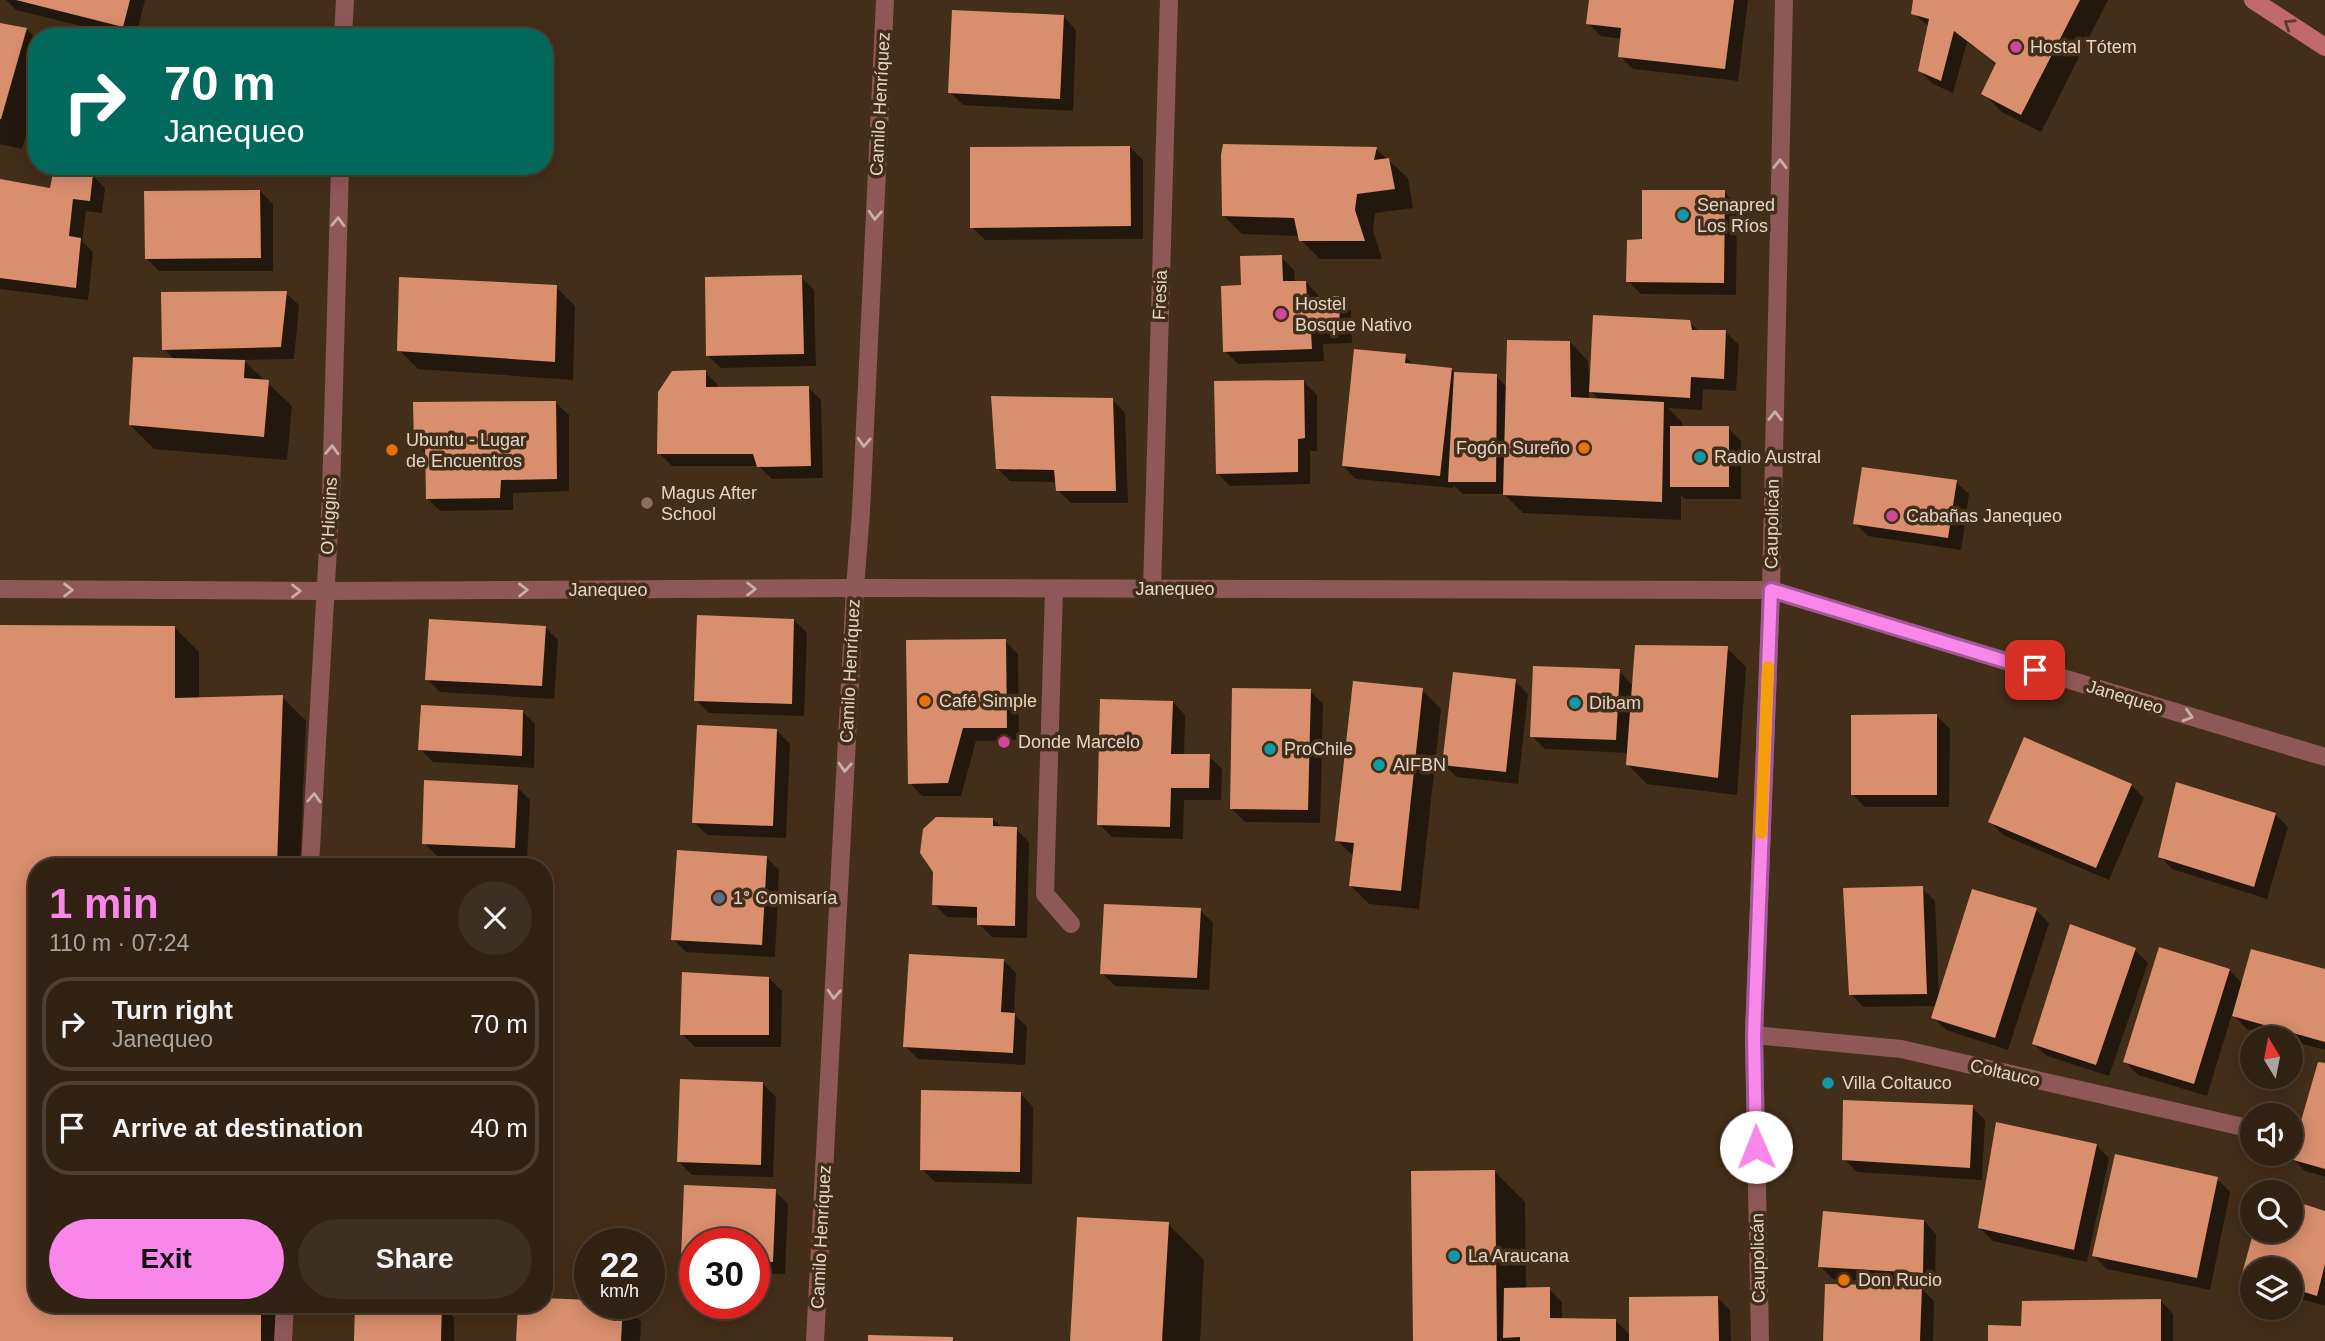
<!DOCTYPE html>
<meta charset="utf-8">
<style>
:root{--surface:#322213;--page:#3d2f21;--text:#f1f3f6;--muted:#a8a4a0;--line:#4d3f33;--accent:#f987e9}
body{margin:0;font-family:Helvetica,sans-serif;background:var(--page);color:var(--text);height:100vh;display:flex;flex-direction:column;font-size:26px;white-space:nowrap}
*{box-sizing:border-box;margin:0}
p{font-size:23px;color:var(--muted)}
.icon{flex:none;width:38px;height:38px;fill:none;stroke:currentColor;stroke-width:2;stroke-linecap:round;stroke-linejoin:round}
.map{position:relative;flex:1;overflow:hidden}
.drawer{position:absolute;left:28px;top:858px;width:525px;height:455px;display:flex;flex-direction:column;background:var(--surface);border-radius:28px;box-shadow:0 4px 18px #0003,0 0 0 2px var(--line)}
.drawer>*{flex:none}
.banner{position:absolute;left:28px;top:28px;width:525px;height:147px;border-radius:28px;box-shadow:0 4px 18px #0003,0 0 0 2px var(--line);background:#00695c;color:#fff;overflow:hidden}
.needle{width:46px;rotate:350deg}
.tools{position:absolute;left:2240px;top:1026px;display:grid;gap:14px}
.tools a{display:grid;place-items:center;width:63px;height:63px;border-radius:50%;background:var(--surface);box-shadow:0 4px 18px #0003,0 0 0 2px var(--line);font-size:35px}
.speed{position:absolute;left:574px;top:1228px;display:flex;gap:14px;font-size:35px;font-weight:700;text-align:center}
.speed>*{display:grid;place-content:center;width:91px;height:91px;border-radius:50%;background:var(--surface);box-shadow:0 4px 18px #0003,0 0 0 2px var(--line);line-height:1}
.speed small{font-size:18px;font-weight:400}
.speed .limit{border:10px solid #d22;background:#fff;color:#111}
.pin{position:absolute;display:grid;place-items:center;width:60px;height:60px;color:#fff;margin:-30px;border-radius:14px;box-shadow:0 4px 10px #0006}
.me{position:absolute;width:77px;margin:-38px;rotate:359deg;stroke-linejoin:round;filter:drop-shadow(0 0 5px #0008)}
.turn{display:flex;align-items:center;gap:24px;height:147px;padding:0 21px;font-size:32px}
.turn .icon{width:91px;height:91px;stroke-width:2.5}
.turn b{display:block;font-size:49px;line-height:60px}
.round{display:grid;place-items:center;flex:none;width:74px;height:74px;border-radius:37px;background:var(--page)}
.overview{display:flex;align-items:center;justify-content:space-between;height:119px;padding:0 21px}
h1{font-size:42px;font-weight:700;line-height:52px;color:var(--accent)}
.primary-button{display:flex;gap:14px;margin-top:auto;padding:14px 21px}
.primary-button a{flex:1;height:80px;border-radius:42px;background:var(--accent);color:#111;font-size:28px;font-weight:700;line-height:80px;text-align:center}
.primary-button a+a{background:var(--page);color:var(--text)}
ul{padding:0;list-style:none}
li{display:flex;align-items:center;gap:21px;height:94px;margin:0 14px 10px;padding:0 7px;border:4px solid var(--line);border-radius:28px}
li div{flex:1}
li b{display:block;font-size:26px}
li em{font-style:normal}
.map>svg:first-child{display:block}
.shadow{fill:#0007;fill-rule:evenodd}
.building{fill:#d98e6d}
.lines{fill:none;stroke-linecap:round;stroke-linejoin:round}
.lane{stroke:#8f5858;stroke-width:18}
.street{stroke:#8f5858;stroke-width:18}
.secondary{stroke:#c16a6c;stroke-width:18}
.oneway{stroke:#5c3a2a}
.oneway2{stroke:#c9b0a6}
.route-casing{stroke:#a25897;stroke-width:18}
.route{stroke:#f987e9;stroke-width:12}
.slow{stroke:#f59e0b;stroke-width:12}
.hotel-dot{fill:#d1479c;stroke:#432e19;stroke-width:2.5}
.culture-dot{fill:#0f9aa8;stroke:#432e19;stroke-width:2.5}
.food-dot{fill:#e8710a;stroke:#432e19;stroke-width:2.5}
.education-dot{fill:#8d6e63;stroke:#432e19;stroke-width:2.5}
.service-dot{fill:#5c6f8a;stroke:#432e19;stroke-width:2.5}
.labels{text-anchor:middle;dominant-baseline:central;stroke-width:7;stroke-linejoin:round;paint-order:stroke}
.poi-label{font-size:18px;fill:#e2d5c8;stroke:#432e19;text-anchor:start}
.street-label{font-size:18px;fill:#e2d5c8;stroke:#432e19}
</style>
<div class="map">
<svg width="2325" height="1341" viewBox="0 0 2325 1341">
<rect width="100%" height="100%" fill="#432e19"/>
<g class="shadow">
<polygon points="6,0 145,0 136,37 126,37 16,10"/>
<polygon points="1591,0 1748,0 1738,81 1633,69 1620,56 1622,39 1601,36 1588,23"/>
<path d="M1915 0H2108L2041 132 2002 112 1983 93 1997 66 1967 42 1953 93 1933 84 1920 71 1929 27 1913 13ZM1974 44 2004 66 2002 69 1974 48Z"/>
<polygon points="1064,17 1076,30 1073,111 963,105 950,92"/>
<polygon points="0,25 27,29 37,40 37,99 22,149 0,144"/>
<polygon points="1130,147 1143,160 1143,239 985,240 972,227"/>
<polygon points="1376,149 1408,178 1413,208 1375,213 1373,230 1382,259 1320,259 1301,240 1300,236 1242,234 1223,215"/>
<polygon points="92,175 105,188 102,213 86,211 82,241 93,252 88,300 0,289 0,180 52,190"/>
<polygon points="260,191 273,204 273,271 159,271 146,258"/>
<polygon points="1724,192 1737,205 1736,295 1641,294 1628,281 1644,241"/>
<polygon points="1281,257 1294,270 1295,283 1306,282 1318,295 1319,299 1338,298 1351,311 1352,343 1323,344 1324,361 1238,364 1225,351 1242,287"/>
<polygon points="801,277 814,290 816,366 721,368 708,356"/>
<polygon points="556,287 575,306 573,380 418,369 399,350"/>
<polygon points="286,293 299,305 294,359 243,360 292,406 287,460 154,449 130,425 175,360 164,349"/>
<path d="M1689 322 1699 331 1726 332 1739 345 1736 391 1703 389 1702 410 1668 408 1682 422V428H1728L1741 441V499H1685L1681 495V520L1523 513 1504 494H1463L1453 485V488L1356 479 1343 466 1405 356 1415 366 1451 369 1456 374 1496 376 1507 387 1570 342 1588 361 1589 381H1592ZM1589 389 1600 401 1589 400Z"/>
<polygon points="705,372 718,385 718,389 808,387 821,400 823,478 772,479 759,466 672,466 659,453"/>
<polygon points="1304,382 1317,395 1317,451 1310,451 1310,484 1230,486 1217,473"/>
<polygon points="1113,400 1125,413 1128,503 1071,503 1058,490 1057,482 1010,481 997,468"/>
<polygon points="556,403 569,415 569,491 513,493 513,510 440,511 427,498 427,455 416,443"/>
<polygon points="1956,482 1969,494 1961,550 1868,536 1855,523"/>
<polygon points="794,620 807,633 804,716 709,713 696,700"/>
<polygon points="0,627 175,628 199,652 199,699 282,697 306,721 300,866 37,866 37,1304 284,1304 284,1341 0,1341"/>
<polygon points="545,627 558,640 554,699 440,692 427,679"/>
<polygon points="1005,641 1018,654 1019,740 976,741 961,796 922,796 910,783"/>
<polygon points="1727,648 1746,667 1737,795 1647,784 1628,765 1629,753 1545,749 1532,736 1619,671 1633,686"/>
<polygon points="1515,681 1528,694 1518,784 1457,777 1444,765"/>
<polygon points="1422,690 1441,709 1419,909 1369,904 1350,885 1354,857 1337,840"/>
<polygon points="1310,691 1323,704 1320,823 1245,822 1232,809"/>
<polygon points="1173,702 1185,715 1184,756 1209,756 1222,769 1221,800 1184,800 1183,839 1112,837 1099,824"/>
<polygon points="522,711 535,724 534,768 433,762 420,749"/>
<polygon points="1937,716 1950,729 1949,807 1865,807 1852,794"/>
<polygon points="777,731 790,744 786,838 707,835 694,822"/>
<polygon points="2131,785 2144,798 2109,880 2003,835 1990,822"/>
<polygon points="517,787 530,800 527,860 437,856 424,843"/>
<polygon points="2275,814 2288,827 2267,899 2172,869 2160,856"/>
<polygon points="993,819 1002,828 1016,829 1029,842 1027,938 992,937 979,924 979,918 947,917 934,904 934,872"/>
<polygon points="766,857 779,870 775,957 686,952 673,939"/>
<polygon points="1922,888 1935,901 1939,998 2036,910 2049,923 2008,1050 1946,1030 1933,1017 1937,1006 1863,1007 1851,994"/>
<polygon points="1200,910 1213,923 1209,990 1115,986 1102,973"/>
<polygon points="2135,950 2148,963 2109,1076 2047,1056 2034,1044"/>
<polygon points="1003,960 1016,973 1014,1014 1027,1027 1025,1065 918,1059 905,1046"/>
<polygon points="2229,970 2243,984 2325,971 2325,1050 2291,1041 2291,1038 2279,1038 2247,1029 2232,1014 2207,1096 2138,1075 2125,1062"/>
<polygon points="769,978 782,991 781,1047 695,1047 682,1034"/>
<polygon points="2325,1065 2325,1177 2305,1171 2292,1158"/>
<polygon points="763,1084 776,1097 773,1177 692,1175 679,1162"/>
<polygon points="1021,1094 1033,1107 1032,1184 935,1182 922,1169"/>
<polygon points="1972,1107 1985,1120 1982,1180 1857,1172 1844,1159"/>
<polygon points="2096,1145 2109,1158 2087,1262 1993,1241 1980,1228"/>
<polygon points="1494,1171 1525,1202 1526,1289 1549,1289 1562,1302 1562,1320 1615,1320 1631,1336 1717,1297 1730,1310 1731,1341 1415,1341"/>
<polygon points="2217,1179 2230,1192 2210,1290 2107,1269 2094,1256"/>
<polygon points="686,1187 775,1191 788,1204 785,1274 754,1273 754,1244 695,1244 695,1269 683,1257"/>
<polygon points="2291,1202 2325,1213 2325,1306 2291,1296 2291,1269 2252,1269 2252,1281 2244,1273 2291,1230"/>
<polygon points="1924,1221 1936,1234 1935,1285 1833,1279 1820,1266"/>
<polygon points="1168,1224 1204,1260 1200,1341 1071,1341"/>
<polygon points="754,1275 756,1277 755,1306 704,1304 754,1304"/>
<polygon points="1921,1288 1934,1301 1933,1341 1825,1341"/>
<polygon points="2161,1301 2173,1314 2173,1341 1989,1341 2023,1327"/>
<polygon points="356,1304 441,1305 454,1318 454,1341 355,1341"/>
<polygon points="519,1304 623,1304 641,1322 640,1341 518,1341"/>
</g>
<g class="building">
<polygon points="16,0 130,0 123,27"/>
<polygon points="1589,0 1734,0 1725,69 1618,57 1621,28 1586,24"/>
<polygon points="1913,0 2080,0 2021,115 1981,94 1996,63 1954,31 1941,81 1918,71 1929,19 1911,14"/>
<polygon points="952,10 1064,15 1060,99 948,93"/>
<polygon points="0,23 27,28 1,119 0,119"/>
<polygon points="1223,144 1377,147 1374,160 1389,158 1395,189 1357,194 1355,210 1365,241 1299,241 1294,218 1222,216 1221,155"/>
<polygon points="1130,146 1131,226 970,228 970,147"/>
<polygon points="54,168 93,174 90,201 73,199 69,236 81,238 76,288 0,278 0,179 50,188"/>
<polygon points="260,190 261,258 145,259 144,191"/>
<polygon points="1642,190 1725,190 1724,283 1626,282 1627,240 1642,239"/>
<polygon points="1282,255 1283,281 1306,281 1307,298 1339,296 1340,331 1311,332 1312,349 1223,352 1221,286 1241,285 1240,256"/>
<polygon points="802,275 804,354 706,356 705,277"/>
<polygon points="399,277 557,285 555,362 397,351"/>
<polygon points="287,291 281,347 162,350 161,292"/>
<polygon points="1593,315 1690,320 1692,330 1726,330 1724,379 1691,377 1690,398 1589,392"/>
<polygon points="1507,340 1570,341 1571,397 1664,402 1662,502 1503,495"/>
<polygon points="1354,349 1406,354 1405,363 1452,368 1440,476 1342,466"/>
<polygon points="133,357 245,360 244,378 269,380 264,437 129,425"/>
<polygon points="706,370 706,387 809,386 811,466 757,467 753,454 657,454 658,392 672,371"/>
<polygon points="1454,372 1497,374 1496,482 1448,482"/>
<polygon points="1304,380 1305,438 1298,439 1298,472 1216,474 1214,381"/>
<polygon points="991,396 1113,398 1116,491 1056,491 1054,470 996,469"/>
<polygon points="556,401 557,479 501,480 500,498 426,499 425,444 414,444 413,402"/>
<rect x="1670" y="426" width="59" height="61"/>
<polygon points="1862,467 1957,480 1948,538 1853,524"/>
<polygon points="697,615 794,619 792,704 694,701"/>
<polygon points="429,619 546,626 542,686 425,680"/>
<polygon points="0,625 175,626 175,698 283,695 277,866 37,866 37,1304 261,1304 261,1341 0,1341"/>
<polygon points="1006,639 1007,728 963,728 948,783 908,784 906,640"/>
<polygon points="1635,645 1728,646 1718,778 1626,765"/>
<polygon points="1533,666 1620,669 1616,740 1530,737"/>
<polygon points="1453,672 1516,679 1506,772 1442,765"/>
<polygon points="1353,681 1423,688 1401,891 1349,886 1354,843 1335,841"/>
<polygon points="1232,688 1311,689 1308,810 1230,809"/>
<polygon points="1100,699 1173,701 1171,754 1210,754 1209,788 1171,788 1170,827 1097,825"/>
<polygon points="421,705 523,710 522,756 418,750"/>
<polygon points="1937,714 1937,795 1851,795 1851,715"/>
<polygon points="697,725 777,729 773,826 692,823"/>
<polygon points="2024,737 2132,784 2096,868 1988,822"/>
<polygon points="424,780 518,785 515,848 422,844"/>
<polygon points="2176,782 2276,813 2254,887 2158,857"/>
<polygon points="936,817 993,818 993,826 1017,827 1015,926 977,925 977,907 932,905 933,872 920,853 923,829"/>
<polygon points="677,850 767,856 762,945 671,940"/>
<polygon points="443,862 518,864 518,866 443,866"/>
<polygon points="1923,886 1927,994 1849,995 1843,888"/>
<polygon points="1972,889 2037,908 1995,1038 1931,1018"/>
<polygon points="1104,904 1201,908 1197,978 1100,974"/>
<polygon points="2070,924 2136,948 2096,1065 2032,1044"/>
<polygon points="2159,947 2230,969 2194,1084 2123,1062"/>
<polygon points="2251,949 2325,969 2325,1042 2232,1016"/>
<polygon points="909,954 1004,959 1001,1012 1015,1013 1013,1053 903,1047"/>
<polygon points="682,972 769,977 769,1035 680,1035"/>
<polygon points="2318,1062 2325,1063 2325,1169 2290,1159"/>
<polygon points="680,1079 763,1082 761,1165 677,1162"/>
<polygon points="921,1090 1021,1092 1020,1172 920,1170"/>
<polygon points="1843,1100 1973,1105 1970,1168 1842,1160"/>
<polygon points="1996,1122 2097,1144 2074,1250 1978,1228"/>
<polygon points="2115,1154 2218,1177 2197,1278 2092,1256"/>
<polygon points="1495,1170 1497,1341 1413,1341 1411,1171"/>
<polygon points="684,1185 776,1189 773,1262 754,1261 754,1244 695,1244 695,1259 681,1258"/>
<polygon points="2291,1200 2325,1211 2325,1264 2317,1296 2291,1288 2291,1269 2252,1269 2252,1277 2242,1274 2254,1230 2291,1230"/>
<polygon points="1823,1211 1924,1220 1923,1273 1818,1267"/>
<polygon points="1077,1217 1169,1222 1162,1341 1070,1341"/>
<polygon points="1825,1284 1922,1286 1920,1341 1823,1341"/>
<polygon points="1550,1287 1550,1318 1616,1319 1616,1341 1520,1341 1520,1337 1503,1338 1504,1288"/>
<polygon points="1718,1296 1719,1341 1629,1341 1629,1297"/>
<polygon points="544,1298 590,1300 590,1304 623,1304 621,1341 516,1341 518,1304 544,1304"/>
<polygon points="2161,1299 2161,1341 1988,1341 1988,1325 2021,1326 2022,1301"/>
<polygon points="355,1304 442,1304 441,1341 354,1341"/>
<polygon points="868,1335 953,1337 953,1341 868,1341"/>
</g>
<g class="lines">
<polyline class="lane" points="1054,589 1045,894 1071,924"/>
<g class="street">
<polyline points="343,37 345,0"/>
<polyline points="0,589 325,591 855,588 1771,590 2325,757"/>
<polyline points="1152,589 1169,0"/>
<polyline points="310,866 331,495 340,166"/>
<polyline points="1754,1035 1901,1049 2252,1129"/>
<polyline points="283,1341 285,1304"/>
<polyline points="815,1341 855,588 861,512 885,0"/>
<polyline points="1760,1341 1754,1035 1771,590 1784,0"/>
</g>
<polyline class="secondary" points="2253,0 2325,47"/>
</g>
<defs><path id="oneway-chevron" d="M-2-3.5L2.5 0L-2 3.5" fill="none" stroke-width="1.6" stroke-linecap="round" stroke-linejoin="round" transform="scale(1.75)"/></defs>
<use class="oneway" href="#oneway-chevron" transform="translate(2289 24) rotate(-147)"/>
<g class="oneway2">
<use href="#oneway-chevron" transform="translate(1780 164) rotate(-89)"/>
<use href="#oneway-chevron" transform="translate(875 215) rotate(93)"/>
<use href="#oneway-chevron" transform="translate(338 222) rotate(-88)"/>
<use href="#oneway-chevron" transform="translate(1775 416) rotate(-89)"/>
<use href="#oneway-chevron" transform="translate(864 442) rotate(93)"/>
<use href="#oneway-chevron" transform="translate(332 450) rotate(-88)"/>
<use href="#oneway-chevron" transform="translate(751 589)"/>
<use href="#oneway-chevron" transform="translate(68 590)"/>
<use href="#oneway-chevron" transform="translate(523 590)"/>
<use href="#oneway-chevron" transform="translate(296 591)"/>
<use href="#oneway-chevron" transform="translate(2188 716) rotate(17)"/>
<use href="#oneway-chevron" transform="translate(845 767) rotate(93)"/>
<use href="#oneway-chevron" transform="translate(314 798) rotate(-87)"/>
<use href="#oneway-chevron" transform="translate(834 994) rotate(93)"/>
</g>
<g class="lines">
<defs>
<polyline id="route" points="1756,1147 1754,1035 1771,590 2035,670"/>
</defs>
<use href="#route" class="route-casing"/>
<use href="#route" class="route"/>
<polyline class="slow" points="1761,833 1768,667"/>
</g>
<g class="hotel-dot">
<circle cx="2016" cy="47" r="7"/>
<circle cx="1281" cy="314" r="7"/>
<circle cx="1892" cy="516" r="7"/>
<circle cx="1004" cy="742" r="7"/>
</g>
<g class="culture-dot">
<circle cx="1683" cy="215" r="7"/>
<circle cx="1700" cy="457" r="7"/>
<circle cx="1575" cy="703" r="7"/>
<circle cx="1270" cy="749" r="7"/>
<circle cx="1379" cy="765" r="7"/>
<circle cx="1828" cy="1083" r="7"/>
<circle cx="1454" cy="1256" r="7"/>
</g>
<g class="food-dot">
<circle cx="1584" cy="448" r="7"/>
<circle cx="392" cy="450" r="7"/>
<circle cx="925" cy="701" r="7"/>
<circle cx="1844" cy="1280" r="7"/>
</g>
<circle class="education-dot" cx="647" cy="503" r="7"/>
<circle class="service-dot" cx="719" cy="898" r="7"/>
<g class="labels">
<g class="poi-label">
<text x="2030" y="47">Hostal Tótem</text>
<text x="1697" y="205">Senapred<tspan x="1697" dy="21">Los Ríos</tspan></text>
<text x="1295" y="304">Hostel<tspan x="1295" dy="21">Bosque Nativo</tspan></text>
<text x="406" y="440">Ubuntu - Lugar<tspan x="406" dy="21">de Encuentros</tspan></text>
<text x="1570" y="448" text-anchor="end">Fogón Sureño</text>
<text x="1714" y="457">Radio Austral</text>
<text x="661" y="493">Magus After<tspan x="661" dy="21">School</tspan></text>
<text x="1906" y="516">Cabañas Janequeo</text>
<text x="939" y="701">Café Simple</text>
<text x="1589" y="703">Dibam</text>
<text x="1018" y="742">Donde Marcelo</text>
<text x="1284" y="749">ProChile</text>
<text x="1393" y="765">AIFBN</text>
<text x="733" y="898">1° Comisaría</text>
<text x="1842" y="1083">Villa Coltauco</text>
<text x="1468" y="1256">La Araucana</text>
<text x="1858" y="1280">Don Rucio</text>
</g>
<g class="street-label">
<text transform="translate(880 104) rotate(-87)">Camilo Henríquez</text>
<text transform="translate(1160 295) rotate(-88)">Fresia</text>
<text transform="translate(329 516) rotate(-87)">O'Higgins</text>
<text transform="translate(1772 524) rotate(-89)">Caupolicán</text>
<text x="1175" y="589">Janequeo</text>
<text x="608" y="590">Janequeo</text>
<text transform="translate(850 671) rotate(-87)">Camilo Henríquez</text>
<text transform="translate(2125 697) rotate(17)">Janequeo</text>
<text transform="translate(2005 1073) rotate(13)">Coltauco</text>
<text transform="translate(821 1237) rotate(-87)">Camilo Henríquez</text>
<text transform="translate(1758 1258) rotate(-91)">Caupolicán</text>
</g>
</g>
</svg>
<div class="tools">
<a><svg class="needle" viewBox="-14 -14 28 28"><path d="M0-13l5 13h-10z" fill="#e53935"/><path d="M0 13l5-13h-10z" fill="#a8a4a0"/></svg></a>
<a><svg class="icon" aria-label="sound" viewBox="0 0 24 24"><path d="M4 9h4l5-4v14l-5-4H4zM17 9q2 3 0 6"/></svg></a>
<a><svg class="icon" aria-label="search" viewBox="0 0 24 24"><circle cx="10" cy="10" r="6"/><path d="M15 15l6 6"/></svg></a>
<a><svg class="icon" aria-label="layers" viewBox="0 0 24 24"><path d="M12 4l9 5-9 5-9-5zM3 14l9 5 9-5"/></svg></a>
</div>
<div class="speed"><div>22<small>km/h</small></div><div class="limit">30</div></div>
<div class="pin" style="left:2035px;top:670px;background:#d93025"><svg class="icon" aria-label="arrive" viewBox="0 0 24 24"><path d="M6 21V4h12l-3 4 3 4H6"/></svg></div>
<svg class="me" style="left:1756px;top:1147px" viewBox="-20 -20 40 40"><circle r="19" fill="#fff"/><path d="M0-13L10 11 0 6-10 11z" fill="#f987e9"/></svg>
<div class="banner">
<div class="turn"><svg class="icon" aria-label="right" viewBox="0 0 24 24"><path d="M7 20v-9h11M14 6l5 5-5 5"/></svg><div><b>70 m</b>Janequeo</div></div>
</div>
<section class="drawer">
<div class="overview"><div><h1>1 min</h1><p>110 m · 07:24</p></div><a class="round"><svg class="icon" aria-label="close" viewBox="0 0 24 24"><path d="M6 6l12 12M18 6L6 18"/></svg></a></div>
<ul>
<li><svg class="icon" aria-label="right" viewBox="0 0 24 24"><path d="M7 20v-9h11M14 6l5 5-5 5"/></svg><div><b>Turn right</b><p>Janequeo</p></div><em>70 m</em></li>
<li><svg class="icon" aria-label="arrive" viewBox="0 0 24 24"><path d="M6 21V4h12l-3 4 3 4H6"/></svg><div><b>Arrive at destination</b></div><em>40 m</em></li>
</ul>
<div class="primary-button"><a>Exit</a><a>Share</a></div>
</section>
</div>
